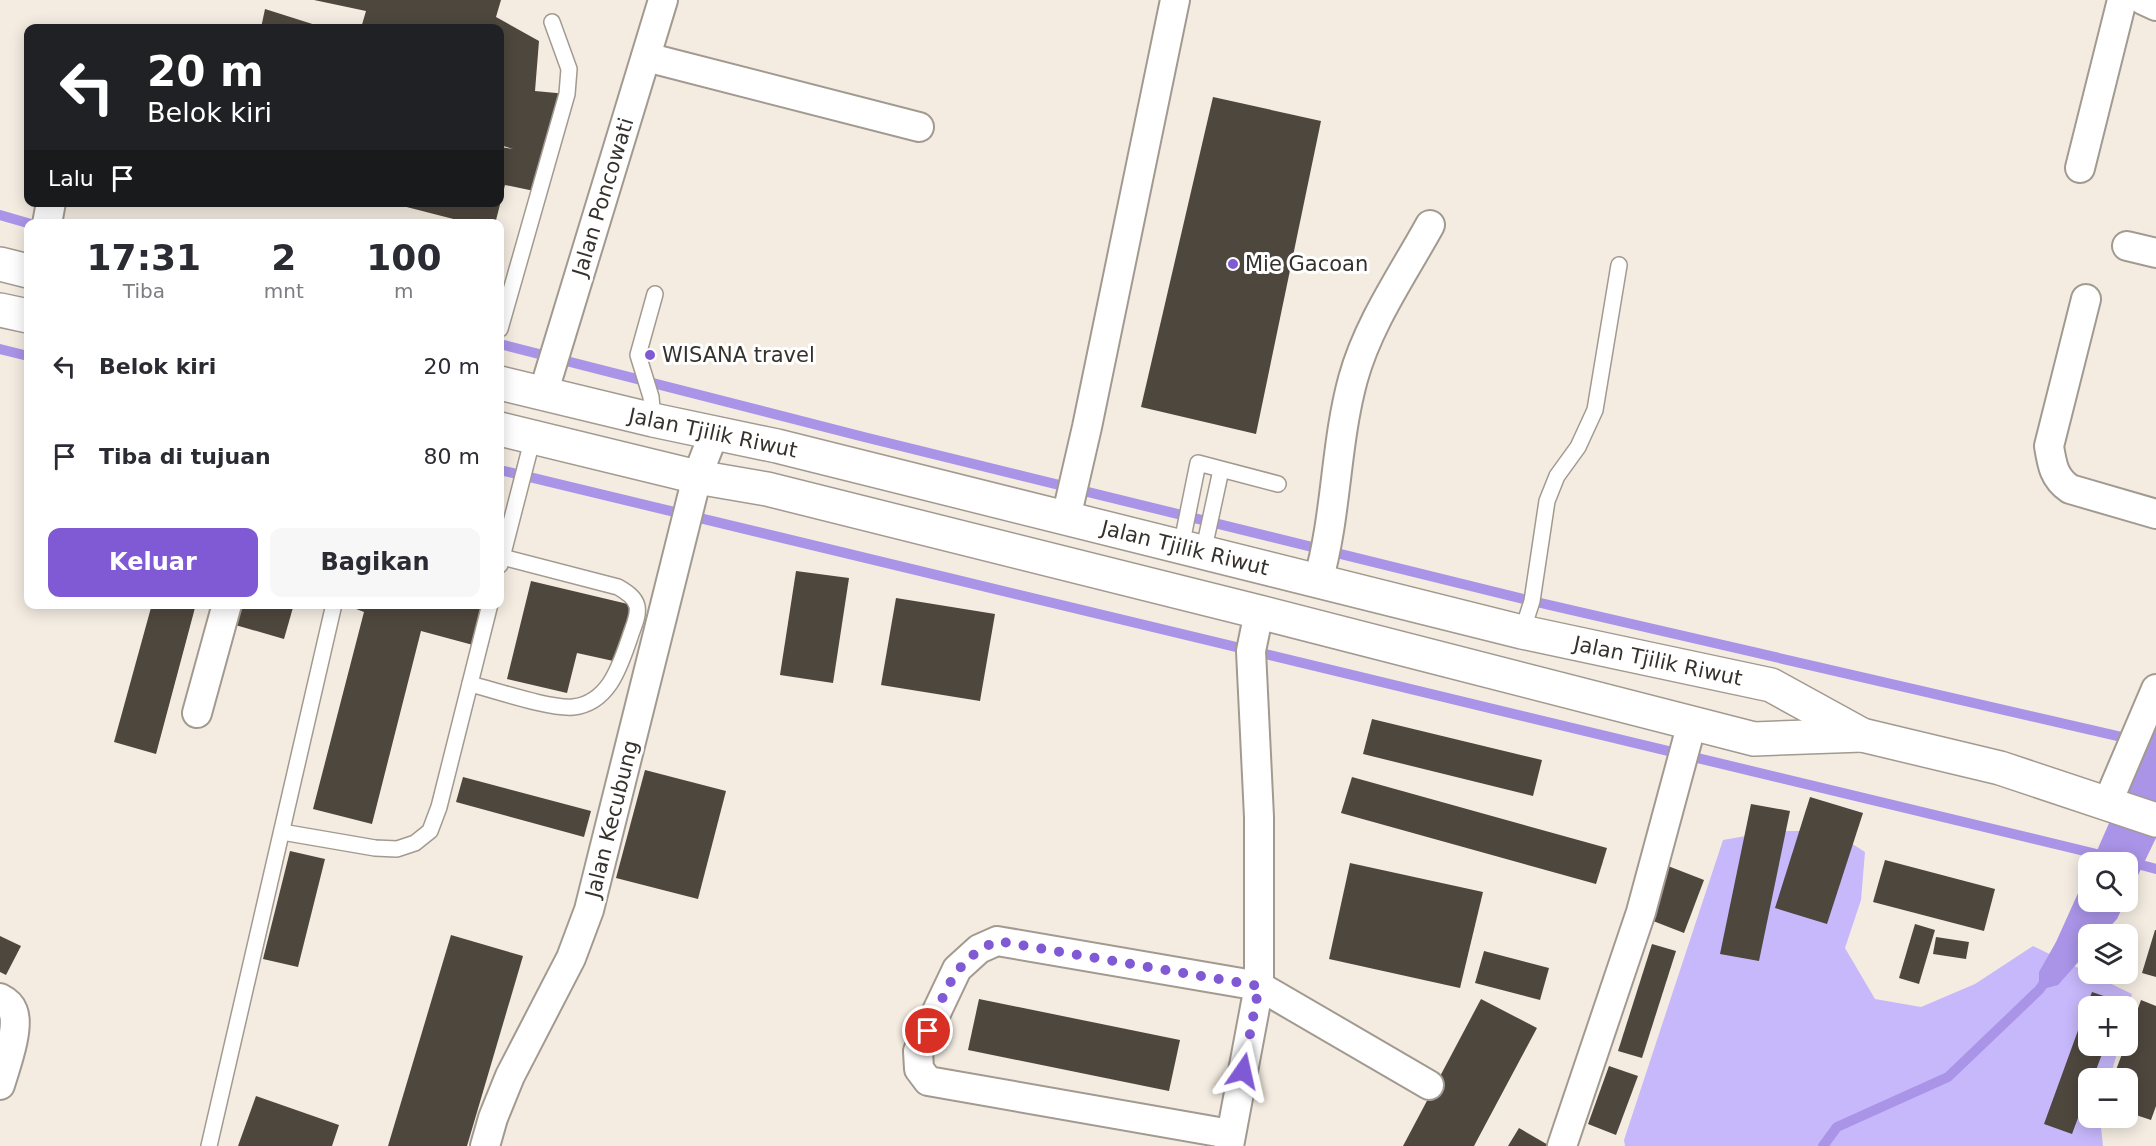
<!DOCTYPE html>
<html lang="id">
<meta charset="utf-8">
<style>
:root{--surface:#fff;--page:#f7f7f7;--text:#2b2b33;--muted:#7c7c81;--accent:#805ad4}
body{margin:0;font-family:"DejaVu Sans",sans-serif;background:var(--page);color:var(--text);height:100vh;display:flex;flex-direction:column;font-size:22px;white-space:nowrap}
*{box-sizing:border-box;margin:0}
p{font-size:20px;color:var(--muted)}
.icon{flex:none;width:33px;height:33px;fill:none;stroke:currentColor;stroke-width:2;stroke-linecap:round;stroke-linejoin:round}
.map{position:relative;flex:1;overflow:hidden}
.details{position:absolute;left:24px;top:219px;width:480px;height:390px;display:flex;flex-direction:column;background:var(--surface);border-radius:12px;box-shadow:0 3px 15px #0003}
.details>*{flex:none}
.hud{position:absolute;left:24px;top:24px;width:480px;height:183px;border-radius:12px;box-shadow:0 3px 15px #0003;background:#202124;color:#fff;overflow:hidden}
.fabs{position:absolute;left:2078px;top:852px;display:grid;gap:12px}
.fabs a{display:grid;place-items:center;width:60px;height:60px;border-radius:12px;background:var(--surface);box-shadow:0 3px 15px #0003;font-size:30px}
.pin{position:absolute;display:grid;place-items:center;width:51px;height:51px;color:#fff;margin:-26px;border:3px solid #fff;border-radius:50%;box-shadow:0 2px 6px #0007}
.me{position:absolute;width:66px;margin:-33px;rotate:11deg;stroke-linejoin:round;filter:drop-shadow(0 0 4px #0008)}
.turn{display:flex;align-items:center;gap:21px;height:126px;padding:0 24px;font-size:27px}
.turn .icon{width:78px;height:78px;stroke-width:2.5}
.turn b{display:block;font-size:42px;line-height:51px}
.then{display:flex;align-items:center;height:57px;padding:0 24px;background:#0003;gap:12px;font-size:22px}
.eta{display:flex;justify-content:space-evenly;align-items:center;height:102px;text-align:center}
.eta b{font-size:36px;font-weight:700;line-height:42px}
.action{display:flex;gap:12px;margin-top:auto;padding:12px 24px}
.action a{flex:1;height:69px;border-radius:12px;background:var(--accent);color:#fff;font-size:24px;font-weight:700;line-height:69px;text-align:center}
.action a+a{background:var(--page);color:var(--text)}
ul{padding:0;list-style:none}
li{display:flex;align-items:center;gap:18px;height:90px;padding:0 24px}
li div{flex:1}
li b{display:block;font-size:22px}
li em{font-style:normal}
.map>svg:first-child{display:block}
.green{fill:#c7b8fb}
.water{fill:#a994e7}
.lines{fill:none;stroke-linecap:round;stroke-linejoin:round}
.stream{stroke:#a994e7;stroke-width:10}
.building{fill:#4e473e}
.lane-casing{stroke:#a29a90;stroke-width:18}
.street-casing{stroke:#a29a90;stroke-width:32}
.highway-casing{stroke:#a29a90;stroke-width:36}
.lane{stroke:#fff;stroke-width:15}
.street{stroke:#fff;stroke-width:28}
.highway{stroke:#fff;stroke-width:33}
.route{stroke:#805ad4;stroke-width:10;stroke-dasharray:0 18}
.poi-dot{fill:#805ad4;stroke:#fff;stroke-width:2}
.labels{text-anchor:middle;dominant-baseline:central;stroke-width:6;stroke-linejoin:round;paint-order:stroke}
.street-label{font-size:21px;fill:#35322e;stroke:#fff}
.poi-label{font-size:21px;fill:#35322e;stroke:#fff;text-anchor:start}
</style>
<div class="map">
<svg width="2156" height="1146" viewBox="0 0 2156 1146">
<rect width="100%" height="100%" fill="#f4ece1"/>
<polygon class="green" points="1774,831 1832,831 1865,852 1861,900 1845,948 1875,999 1921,1007 1975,984 2033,946 2132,994 2127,1013 2127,1006 2088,1006 2088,1046 2119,1046 2110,1078 2088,1078 2088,1118 2100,1118 2103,1146 1625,1146 1624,1140 1723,840"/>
<g class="water">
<polygon points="2156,716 2156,838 2127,898 2127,862 2092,862"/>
<polygon points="2088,871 2088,902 2125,902 2117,919 2103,934 2088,934 2088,951 2058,985 2039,990 2039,972 2056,942"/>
</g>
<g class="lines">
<g class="stream">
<polyline points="0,215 31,224"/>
<polyline points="500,344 864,437 1532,601 2156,745"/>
<polyline points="0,349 28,356"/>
<polyline points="500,470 2109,857"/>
<polyline points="2130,862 2156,869"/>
<polyline points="1823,1146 1837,1127 1948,1077 2039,990 2047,979"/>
</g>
</g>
<g class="building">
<polygon points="314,0 501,0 496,17 539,41 535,91 567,94 539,192 505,185 495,224 473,224 391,203 500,202 500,147 513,149 500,145 500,28 361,28 366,11"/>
<polygon points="265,9 325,28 261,28"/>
<polygon points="1213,97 1321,121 1256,434 1141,407"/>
<polygon points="796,571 849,578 833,683 780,675"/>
<polygon points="531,581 632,605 618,662 577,653 567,693 507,679"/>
<polygon points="896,598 995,614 980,701 881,685"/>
<polygon points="152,604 196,604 156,754 114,742"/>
<polygon points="230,604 294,604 284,639 225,622"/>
<polygon points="343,604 483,604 473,645 421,631 372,824 313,809 364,612"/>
<polygon points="1372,719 1542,760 1533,796 1363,754"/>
<polygon points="645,770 726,791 698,899 616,878"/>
<polygon points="463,777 591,811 584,837 456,802"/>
<polygon points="1352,777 1607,848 1596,884 1341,813"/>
<polygon points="1810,797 1863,813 1827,924 1775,908"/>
<polygon points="1751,804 1790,811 1759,961 1720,954"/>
<polygon points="290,851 325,859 298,967 263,959"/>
<polygon points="1885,860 1995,889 1984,931 1873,902"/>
<polygon points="1350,863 1483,892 1460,988 1329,959"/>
<polygon points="1668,866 1704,880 1684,933 1648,919"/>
<polygon points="1915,924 1935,930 1919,984 1899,978"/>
<polygon points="2155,930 2156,930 2156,977 2142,973"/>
<polygon points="451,935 523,956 467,1146 388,1146"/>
<polygon points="0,936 21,946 6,975 0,972"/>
<polygon points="1936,937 1969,942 1966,959 1933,954"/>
<polygon points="1652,944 1676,951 1642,1058 1618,1051"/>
<polygon points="1484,951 1549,968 1540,1000 1475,983"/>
<polygon points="2092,992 2121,1002 2119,1006 2088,1006 2088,1046 2105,1046 2093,1078 2088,1078 2088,1091 2072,1134 2044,1124"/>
<polygon points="979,999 1180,1040 1169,1091 968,1050"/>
<polygon points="1481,999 1537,1028 1474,1146 1403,1146"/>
<polygon points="2141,1000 2156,1006 2156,1106 2151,1120 2127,1112 2127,1078 2113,1078 2125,1046 2127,1046 2127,1039"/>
<polygon points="1609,1066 1638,1076 1616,1135 1588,1124"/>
<polygon points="256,1096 339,1125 332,1146 238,1146"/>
<polygon points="1519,1128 1550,1146 1508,1146"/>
</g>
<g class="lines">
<defs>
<g id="lane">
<polyline points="500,329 567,94 569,69 552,22"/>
<polyline points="653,420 651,397 638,355 655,294"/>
<polyline points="1181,547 1198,463 1278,484"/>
<polyline points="1203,553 1221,470"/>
<polyline points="500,565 533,437"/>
<polyline points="1522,632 1532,601 1547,501 1557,476 1578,447 1595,410 1619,265"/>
<path d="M470 684C495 690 549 709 573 707 609 703 620 666 630 637 633 627 639 616 637 606 635 597 625 591 618 587L502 557"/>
<polyline points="282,832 375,848 397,849 415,843 430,831 439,807 490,604"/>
<polyline points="209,1146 334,604"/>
</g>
<g id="street">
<polyline points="2143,0 2156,6"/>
<polyline points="646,57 919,127"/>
<polyline points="2080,168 2122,0"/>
<polyline points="47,224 51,202"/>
<polyline points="2127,246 2156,253"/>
<path d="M2086 299 2049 446C2052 465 2054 478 2070 489L2156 514"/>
<polyline points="543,394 663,0"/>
<polyline points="1066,518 1087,427 1175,0"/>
<path d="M1318 581C1337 515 1335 445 1353 379 1368 324 1403 274 1430 225"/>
<polyline points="197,713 227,604"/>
<polyline points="2107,804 2156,689"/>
<path d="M0 998C6 1001 11 1005 13 1011 20 1028 5 1068 0 1085"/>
<polyline points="1230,1134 928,1081 919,1069 918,1051 957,969 979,949 997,941 1259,986 1429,1085"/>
<polyline points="485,1146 493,1118 510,1076 571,958 589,910 697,477 714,433"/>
<polyline points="1229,1146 1259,986 1259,817 1251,651 1259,612"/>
<polyline points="1562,1146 1641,912 1692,723"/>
</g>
<g id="highway">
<polyline points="0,264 28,271"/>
<polyline points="0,310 28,316"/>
<polyline points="500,383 653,420 777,446 1522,632 1771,685 1862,735 2000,768 2156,820"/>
<polyline points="500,429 697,477 767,489 1259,612 1754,739 1862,735"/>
</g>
</defs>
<use href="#lane" class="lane-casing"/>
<use href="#street" class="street-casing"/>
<use href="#highway" class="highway-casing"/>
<use href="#lane" class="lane"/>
<use href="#street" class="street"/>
<use href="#highway" class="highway"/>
</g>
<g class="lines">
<path class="route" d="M928 1031C947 990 953 960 997 941L1259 986 1243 1071"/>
</g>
<g class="poi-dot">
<circle cx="1233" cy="264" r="6"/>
<circle cx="650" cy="355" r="6"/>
</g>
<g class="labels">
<g class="street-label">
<text transform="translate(603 197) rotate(-73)">Jalan Poncowati</text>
<text transform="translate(713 433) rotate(12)">Jalan Tjilik Riwut</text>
<text transform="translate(1185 548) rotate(14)">Jalan Tjilik Riwut</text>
<text transform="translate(1658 661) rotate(12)">Jalan Tjilik Riwut</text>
<text transform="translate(612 819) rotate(-76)">Jalan Kecubung</text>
</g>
<g class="poi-label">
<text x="1245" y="264">Mie Gacoan</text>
<text x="662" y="355">WISANA travel</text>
</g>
</g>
</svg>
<div class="fabs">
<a><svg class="icon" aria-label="search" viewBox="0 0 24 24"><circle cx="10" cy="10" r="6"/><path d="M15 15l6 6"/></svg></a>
<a><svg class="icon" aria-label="layers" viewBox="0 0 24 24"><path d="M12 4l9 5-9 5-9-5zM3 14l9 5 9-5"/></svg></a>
<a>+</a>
<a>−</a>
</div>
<div class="pin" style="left:928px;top:1031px;background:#d93025"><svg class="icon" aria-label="arrive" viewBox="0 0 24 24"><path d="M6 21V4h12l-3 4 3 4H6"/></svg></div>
<svg class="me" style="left:1243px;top:1071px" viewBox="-20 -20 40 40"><path d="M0-17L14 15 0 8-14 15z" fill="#805ad4" stroke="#fff" stroke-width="4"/></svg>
<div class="hud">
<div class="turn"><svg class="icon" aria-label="left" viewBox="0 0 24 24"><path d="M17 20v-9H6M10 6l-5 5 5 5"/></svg><div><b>20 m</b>Belok kiri</div></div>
<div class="then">Lalu<svg class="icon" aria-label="arrive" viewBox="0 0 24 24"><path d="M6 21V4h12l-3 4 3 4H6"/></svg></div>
</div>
<section class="details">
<div class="eta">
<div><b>17:31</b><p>Tiba</p></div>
<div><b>2</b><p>mnt</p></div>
<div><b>100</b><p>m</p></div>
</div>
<ul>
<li><svg class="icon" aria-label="left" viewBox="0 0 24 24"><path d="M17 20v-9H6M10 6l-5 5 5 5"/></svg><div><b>Belok kiri</b></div><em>20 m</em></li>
<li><svg class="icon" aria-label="arrive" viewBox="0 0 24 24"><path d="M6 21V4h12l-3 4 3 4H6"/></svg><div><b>Tiba di tujuan</b></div><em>80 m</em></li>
</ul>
<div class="action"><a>Keluar</a><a>Bagikan</a></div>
</section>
</div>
